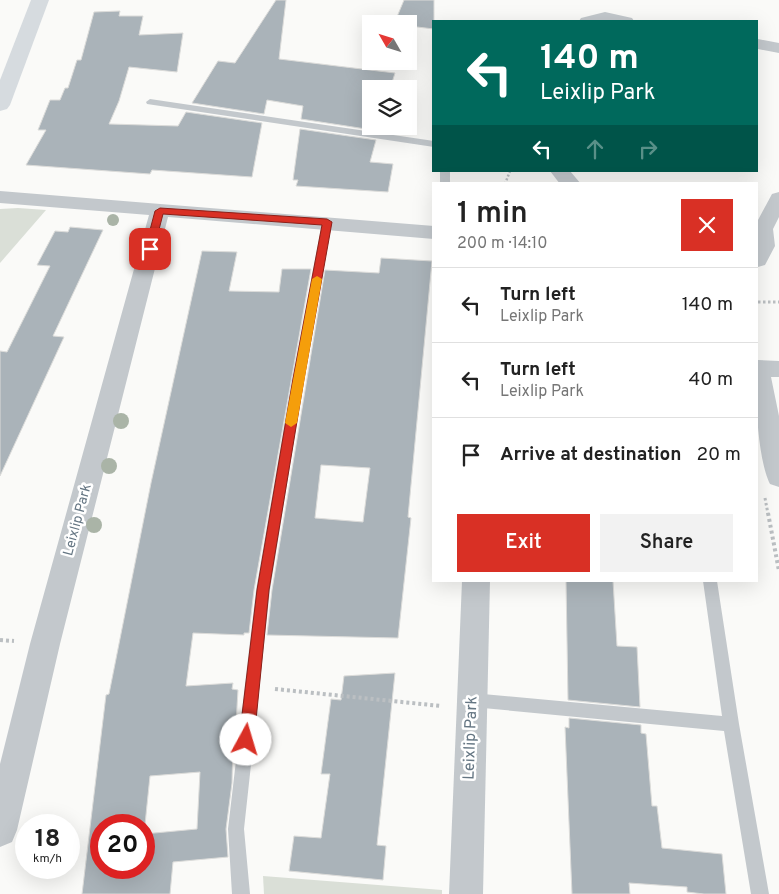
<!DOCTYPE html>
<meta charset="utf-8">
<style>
:root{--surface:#fff;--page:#f2f2f2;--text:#222;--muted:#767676;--line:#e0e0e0;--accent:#d93025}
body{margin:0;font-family:Overpass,sans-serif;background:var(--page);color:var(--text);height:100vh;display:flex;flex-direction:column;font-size:19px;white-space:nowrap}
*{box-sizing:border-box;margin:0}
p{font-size:16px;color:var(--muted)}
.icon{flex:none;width:28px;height:28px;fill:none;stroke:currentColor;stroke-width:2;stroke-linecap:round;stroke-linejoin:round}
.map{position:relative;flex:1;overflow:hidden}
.drawer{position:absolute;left:432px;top:182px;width:326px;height:400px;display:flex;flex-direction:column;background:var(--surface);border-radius:0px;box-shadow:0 5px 20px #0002}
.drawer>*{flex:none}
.top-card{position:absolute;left:432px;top:20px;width:326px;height:152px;border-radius:0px;box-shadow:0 5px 20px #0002;background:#00695c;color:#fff;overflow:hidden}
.needle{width:32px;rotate:309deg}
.tools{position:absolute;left:362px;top:15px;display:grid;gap:10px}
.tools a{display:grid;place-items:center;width:55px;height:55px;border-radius:0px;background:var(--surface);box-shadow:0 5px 20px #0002;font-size:25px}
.speed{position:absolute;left:15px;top:814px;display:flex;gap:10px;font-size:25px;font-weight:700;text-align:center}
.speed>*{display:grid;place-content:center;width:65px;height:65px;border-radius:50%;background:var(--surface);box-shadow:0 5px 20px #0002;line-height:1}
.speed small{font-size:12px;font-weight:400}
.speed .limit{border:8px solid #d22;background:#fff;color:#111}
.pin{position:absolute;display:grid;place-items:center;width:42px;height:42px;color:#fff;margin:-21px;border-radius:10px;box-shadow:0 2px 8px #0006}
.me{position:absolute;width:55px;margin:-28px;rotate:6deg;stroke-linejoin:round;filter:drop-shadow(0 0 4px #0008)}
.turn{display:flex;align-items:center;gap:18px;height:105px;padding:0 25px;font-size:22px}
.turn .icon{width:65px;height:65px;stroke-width:2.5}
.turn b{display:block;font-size:35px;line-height:42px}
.lanes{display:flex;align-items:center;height:48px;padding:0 25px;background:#0003;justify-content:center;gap:25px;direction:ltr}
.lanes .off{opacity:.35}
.round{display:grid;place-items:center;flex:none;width:52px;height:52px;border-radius:0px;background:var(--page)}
.summary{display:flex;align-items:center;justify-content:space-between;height:85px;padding:0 25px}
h1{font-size:30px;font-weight:600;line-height:38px}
.button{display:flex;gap:10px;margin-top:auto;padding:10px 25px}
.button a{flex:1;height:58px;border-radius:0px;background:var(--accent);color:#fff;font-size:20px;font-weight:600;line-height:58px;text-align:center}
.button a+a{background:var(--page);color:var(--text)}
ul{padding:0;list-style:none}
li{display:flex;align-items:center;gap:15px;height:75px;padding:0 25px;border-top:1px solid var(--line)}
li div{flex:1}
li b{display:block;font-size:19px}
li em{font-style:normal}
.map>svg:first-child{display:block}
.green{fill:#dadfd7}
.building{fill:#aab3b9;stroke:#dcdcda;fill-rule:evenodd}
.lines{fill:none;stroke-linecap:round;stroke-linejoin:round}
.path-far2{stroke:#bbbfc2;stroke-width:2.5;stroke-dasharray:2 2;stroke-linecap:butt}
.path-far1{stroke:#bbbfc2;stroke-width:3;stroke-dasharray:2.5 2.5;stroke-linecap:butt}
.path{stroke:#bbbfc2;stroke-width:4;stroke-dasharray:3 3;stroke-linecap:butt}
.service{fill:#c3c8cc;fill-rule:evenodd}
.minor{fill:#c3c8cc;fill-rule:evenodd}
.secondary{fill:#d6dbdf;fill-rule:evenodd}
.tree{fill:#aab4a7}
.route{fill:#d93025;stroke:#8d1f18}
.slow{fill:#f59e0b}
.labels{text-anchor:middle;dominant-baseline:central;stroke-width:5;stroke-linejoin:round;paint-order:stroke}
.street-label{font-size:14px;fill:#657683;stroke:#fff}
.near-street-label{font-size:16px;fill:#657683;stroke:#fff}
</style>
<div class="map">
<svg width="779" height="894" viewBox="0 0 779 894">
<rect width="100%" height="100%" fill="#fafaf8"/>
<g class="green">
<polygon points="18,208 46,210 0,263 0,209"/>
<polygon points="263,876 442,890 442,894 264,894"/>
</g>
<g class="building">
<polygon points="276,0 286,0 279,59 395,73 390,89 371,89 371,126 380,126 379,131 301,119 303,106 267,100 264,114 192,103 218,61 235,63"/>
<polygon points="404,0 434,0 434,29 409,26 409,24 394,24"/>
<polygon points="120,11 119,16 143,16 139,35 183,33 177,72 129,67 119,101 109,124 178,126 186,112 262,123 252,177 152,170 150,174 26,165 46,130 38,130 50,100 60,100 65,88 68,88 77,60 81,60 94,12"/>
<polygon points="300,129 376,140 370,162 393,164 388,192 296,186 298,180 293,180"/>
<polygon points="70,227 103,230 53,336 64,337 0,476 0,351 7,352 50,266 37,265 55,231 68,232"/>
<path d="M202 251 237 252 229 291 279 292 282 269H311L254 590 249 633H244V635L193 633 186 686 233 683 232 689 238 690 235 741H233L232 783 226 829 228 857 173 862 170 894H82L106 695 109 694 151 483ZM200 772 197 829 144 834 150 776ZM101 825H144V868H101Z"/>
<path d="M381 258 432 261 408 517 411 518 398 638 267 635 272 590 325 270 379 273ZM321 465 370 468 363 522 315 518Z"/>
<polygon points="566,581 613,581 617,646 637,647 640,707 568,700"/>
<polygon points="395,673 377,845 386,846 383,880 289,871 294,836 321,838 330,774 321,774 331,699 341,700 344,676"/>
<polygon points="569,718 641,725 641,733 646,734 652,806 657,806 662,848 722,854 726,894 704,894 687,892 687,887 629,883 630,894 572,894 565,727 569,728"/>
</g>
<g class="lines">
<polyline class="path-far2" points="505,184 510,171"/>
<g class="path-far1">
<polyline points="758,302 779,302"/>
<polyline points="765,498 768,514"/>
</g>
<g class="path">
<polyline points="768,513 779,571"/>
<polyline points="0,640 14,641"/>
<polyline points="275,689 441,706"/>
</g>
<g class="service">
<polygon points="150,99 434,141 434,147 147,104 146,102"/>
<rect x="440" y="171" width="10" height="13"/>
<polygon points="327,219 332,222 304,379 270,590 244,829 250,894 232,894 228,829 256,590 292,379 322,222"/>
<polygon points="703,581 717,581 739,724 769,894 751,894 724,731 472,707 467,705 464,700 467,695 472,693 722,716"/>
</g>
<g class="minor">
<polygon points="605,12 632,18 634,21 579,21 581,18"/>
<polygon points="758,39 779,43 779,53 758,49"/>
<polygon points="550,171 570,171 581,184 560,184"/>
<polygon points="0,191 434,226 434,239 168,217 60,644 17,830 12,842 0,847 0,764 30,644 149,215 0,203"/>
<polygon points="779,192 779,217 773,229 775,246 765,265 758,267 758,220 772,194"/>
<path d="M758 360 779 361V377H771L779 416V487L770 484C757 458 754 388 758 360Z"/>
<polygon points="462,581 490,581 483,894 449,894"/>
</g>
<polygon class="secondary" points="31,0 49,0 10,105 7,109 0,111 0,80"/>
</g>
<g class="tree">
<circle cx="113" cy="220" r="6"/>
<circle cx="121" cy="421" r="8"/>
<circle cx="109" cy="466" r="8"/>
<circle cx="94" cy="525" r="8"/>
</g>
<polygon class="route" points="160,208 327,219 332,222 304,379 269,590 254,740 252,745 246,747 241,745 239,740 257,590 293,379 322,225 163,214 154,249 150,252 146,251 145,249 155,211"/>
<polygon class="slow" points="317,276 322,279 297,423 291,427 285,423 312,279"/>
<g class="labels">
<g class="street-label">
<text transform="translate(78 520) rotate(-75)">Leixlip Park</text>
</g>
<g class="near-street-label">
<text transform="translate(471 738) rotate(-88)">Leixlip Park</text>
</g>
</g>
</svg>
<div class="tools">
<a><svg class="needle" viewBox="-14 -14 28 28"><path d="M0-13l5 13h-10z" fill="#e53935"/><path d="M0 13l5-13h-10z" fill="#767676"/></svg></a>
<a><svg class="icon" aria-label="layers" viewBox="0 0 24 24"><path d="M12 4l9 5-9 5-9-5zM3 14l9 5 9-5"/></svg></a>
</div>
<div class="speed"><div>18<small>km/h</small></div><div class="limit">20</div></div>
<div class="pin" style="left:150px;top:249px;background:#d93025"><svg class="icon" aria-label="arrive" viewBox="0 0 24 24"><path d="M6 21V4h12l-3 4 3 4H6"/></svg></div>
<svg class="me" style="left:246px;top:740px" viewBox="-20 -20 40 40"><circle r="19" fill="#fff"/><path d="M0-13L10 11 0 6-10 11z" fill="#d93025"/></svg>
<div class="top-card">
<div class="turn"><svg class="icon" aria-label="left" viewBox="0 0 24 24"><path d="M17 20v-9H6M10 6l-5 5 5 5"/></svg><div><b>140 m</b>Leixlip Park</div></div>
<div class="lanes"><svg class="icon" aria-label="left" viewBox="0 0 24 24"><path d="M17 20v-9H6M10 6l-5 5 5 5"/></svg><svg class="icon off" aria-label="ahead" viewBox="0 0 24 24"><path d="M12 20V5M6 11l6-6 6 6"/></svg><svg class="icon off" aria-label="right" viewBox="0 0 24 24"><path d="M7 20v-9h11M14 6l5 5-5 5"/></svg></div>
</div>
<section class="drawer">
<div class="summary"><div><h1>1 min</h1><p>200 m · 14:10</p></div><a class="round" style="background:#d93025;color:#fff"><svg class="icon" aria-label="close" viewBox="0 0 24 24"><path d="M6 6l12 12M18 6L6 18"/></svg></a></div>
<ul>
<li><svg class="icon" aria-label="left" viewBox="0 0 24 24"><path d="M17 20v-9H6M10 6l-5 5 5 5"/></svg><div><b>Turn left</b><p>Leixlip Park</p></div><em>140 m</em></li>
<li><svg class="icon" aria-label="left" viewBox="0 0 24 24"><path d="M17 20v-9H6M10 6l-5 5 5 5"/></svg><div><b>Turn left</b><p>Leixlip Park</p></div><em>40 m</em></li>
<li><svg class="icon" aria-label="arrive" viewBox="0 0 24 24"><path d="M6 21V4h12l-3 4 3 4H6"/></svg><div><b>Arrive at destination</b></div><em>20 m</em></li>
</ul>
<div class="button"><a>Exit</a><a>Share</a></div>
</section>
</div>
